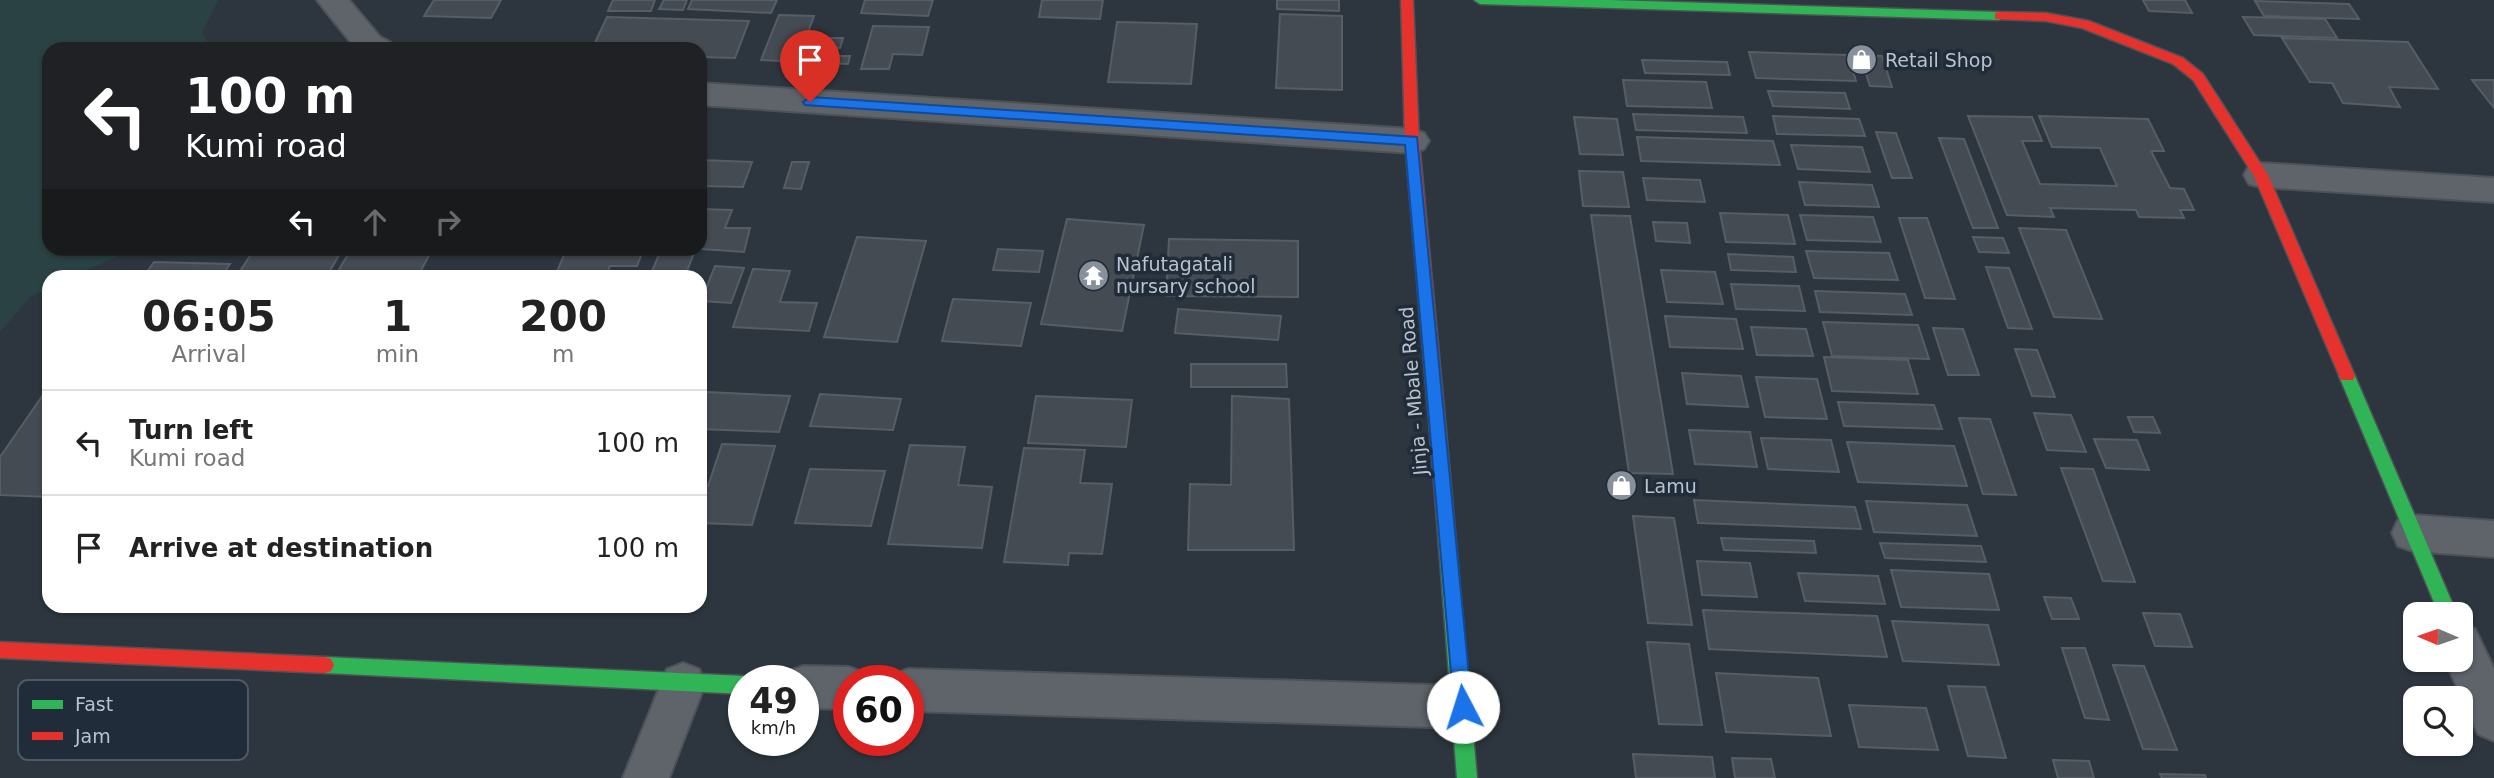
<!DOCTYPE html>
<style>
:root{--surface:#fff;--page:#f2f2f2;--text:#222;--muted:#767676;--line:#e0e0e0}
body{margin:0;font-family:"DejaVu Sans",sans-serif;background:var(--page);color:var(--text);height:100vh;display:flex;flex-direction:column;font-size:26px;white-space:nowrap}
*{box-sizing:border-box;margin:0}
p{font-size:23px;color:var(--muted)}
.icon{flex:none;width:38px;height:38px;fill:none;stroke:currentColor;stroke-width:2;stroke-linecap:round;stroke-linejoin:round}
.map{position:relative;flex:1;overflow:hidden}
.drawer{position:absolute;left:42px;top:270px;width:665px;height:343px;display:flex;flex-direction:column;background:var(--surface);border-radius:21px;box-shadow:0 2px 5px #0004}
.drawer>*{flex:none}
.banner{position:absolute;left:42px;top:42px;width:665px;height:214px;border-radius:21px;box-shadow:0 2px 5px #0004;background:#202124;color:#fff;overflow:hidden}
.needle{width:46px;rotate:272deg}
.controls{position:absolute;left:2403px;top:602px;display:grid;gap:14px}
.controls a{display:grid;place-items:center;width:70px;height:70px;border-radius:14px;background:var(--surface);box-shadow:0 2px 5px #0004;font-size:35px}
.speed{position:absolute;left:728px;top:665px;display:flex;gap:14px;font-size:35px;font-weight:700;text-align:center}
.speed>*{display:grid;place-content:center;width:91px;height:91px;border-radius:50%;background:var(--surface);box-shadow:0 2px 5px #0004;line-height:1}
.speed small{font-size:18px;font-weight:400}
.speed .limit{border:10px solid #d22;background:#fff;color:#111}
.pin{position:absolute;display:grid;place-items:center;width:60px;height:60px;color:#fff;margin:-72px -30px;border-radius:50% 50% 50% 0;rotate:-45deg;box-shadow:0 0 7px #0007}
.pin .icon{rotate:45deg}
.me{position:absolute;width:77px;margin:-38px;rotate:355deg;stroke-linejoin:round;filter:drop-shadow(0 0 5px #0008)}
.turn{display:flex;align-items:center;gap:24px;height:147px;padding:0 28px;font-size:32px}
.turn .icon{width:91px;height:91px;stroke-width:2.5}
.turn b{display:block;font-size:49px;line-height:60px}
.lanes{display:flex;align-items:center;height:66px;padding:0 28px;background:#0003;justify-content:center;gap:35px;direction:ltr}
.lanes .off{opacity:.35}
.eta{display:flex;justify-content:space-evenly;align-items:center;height:119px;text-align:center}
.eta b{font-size:42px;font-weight:700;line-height:49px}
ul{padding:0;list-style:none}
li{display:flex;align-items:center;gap:21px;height:105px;padding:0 28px;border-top:2px solid var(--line)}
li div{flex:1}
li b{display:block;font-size:26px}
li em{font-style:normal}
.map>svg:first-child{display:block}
.green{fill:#2a4244}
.building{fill:#454b52;stroke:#565d65;stroke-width:2}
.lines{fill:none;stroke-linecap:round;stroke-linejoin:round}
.street-casing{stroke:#4c5258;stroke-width:4}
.fast-casing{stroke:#4c5258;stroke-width:3}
.jam-casing{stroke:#4c5258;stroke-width:3}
.street{fill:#5f646b;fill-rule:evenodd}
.fast{fill:#30b455;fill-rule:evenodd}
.jam{fill:#e5322d;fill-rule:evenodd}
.route{fill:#1a73e8;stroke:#114b97;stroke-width:2}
.labels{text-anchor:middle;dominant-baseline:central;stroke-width:7;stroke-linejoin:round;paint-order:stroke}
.poi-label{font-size:19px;fill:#b9c2cd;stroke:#202c39;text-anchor:start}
.street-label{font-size:19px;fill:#b9c2cd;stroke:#202c39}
.key{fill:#202c39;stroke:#4e5965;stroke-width:2}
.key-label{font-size:19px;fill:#b9c2cd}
</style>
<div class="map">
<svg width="2494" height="778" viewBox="0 0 2494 778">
<rect width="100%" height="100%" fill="#2d363e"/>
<polygon class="green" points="0,0 218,0 202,33 212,49 49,49 49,248 134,249 73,276 49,276 49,288 30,297 0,332"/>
<g class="building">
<polygon points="434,0 501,0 491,18 424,16"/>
<polygon points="613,0 655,0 651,11 608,11"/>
<polygon points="664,0 687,0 683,10 659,9"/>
<polygon points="692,0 777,0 771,13 688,9"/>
<polygon points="865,0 933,0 928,16 861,13"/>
<polygon points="1042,0 1103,0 1100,19 1039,17"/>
<polygon points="1277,0 1339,0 1339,11 1277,9"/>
<polygon points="2143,0 2185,0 2192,13 2149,11"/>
<polygon points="2255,1 2349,4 2359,19 2264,16"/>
<polygon points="1280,14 1342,16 1342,90 1276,88"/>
<polygon points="779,15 814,16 797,62 761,60"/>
<polygon points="607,17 749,21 735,58 700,57 700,49 592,49"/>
<polygon points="2243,17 2325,19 2337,38 2254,35"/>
<polygon points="1117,22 1197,24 1191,84 1108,82"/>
<polygon points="873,26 929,27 922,55 893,54 889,69 861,69"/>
<polygon points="826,38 843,38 840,48 823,48"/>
<polygon points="2282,38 2408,42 2438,89 2389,87 2400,107 2343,103 2332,83 2310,82"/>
<polygon points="1749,52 1848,55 1856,81 1756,78"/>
<polygon points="1860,55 1882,56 1892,87 1870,86"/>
<polygon points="825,56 850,56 848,64 822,63"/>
<polygon points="1642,60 1727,62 1730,75 1645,73"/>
<polygon points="1623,80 1706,82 1712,108 1627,106"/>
<polygon points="2472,80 2494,80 2494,108"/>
<polygon points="1768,91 1845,93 1850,109 1773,106"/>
<polygon points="1633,114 1743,117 1747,133 1636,130"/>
<polygon points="1773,116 1859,119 1865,136 1777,134"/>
<polygon points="1968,116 2032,117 2042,141 2022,141 2040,184 2117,186 2100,148 2052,147 2039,116 2148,119 2164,151 2151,151 2170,188 2184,189 2194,210 2180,210 2184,218 2139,217 2136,210 2050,208 2054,217 2007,215"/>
<polygon points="1574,117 1617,119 1623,155 1580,154"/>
<polygon points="1876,132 1896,133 1912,178 1892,178"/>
<polygon points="1637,137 1773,141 1780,165 1641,161"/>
<polygon points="1939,138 1964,139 1998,228 1973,228"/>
<polygon points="1791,145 1862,147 1870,172 1798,169"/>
<polygon points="700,160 752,162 743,187 700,186"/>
<polygon points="792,162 809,162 801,189 784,188"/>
<polygon points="1579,171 1623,172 1629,207 1583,206"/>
<polygon points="1643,178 1700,180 1705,202 1647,200"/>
<polygon points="1799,182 1872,185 1879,207 1805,205"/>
<polygon points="700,209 732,210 725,228 750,228 744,252 686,248 700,248"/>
<polygon points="1720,213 1788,215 1795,244 1726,242"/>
<polygon points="1591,215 1630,216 1673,474 1629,473"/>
<polygon points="1800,215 1873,217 1881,242 1807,240"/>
<polygon points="1899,218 1927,218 1955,299 1925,298"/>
<polygon points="1067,219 1144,225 1122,331 1041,324"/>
<polygon points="1653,222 1687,223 1690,243 1656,241"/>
<polygon points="2019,228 2066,230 2102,319 2054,317"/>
<polygon points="857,237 926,241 897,342 824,337"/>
<polygon points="1973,237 2003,238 2009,253 1979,252"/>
<polygon points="1169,239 1298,241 1298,297 1166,296"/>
<polygon points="255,248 343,248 327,276 237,276"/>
<polygon points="352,248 433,248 418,276 335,276"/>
<polygon points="567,248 644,248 637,266 610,266 606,276 555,276"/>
<polygon points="998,249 1043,251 1039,272 993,270"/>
<polygon points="1806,251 1889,253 1898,280 1814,278"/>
<polygon points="660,252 694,253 685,276 650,276"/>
<polygon points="1728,254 1793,257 1796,272 1731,270"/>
<polygon points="154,262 230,264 222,276 144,276"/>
<polygon points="715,266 744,268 731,303 701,301"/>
<polygon points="1986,267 2009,268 2032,329 2008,328"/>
<polygon points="753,269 790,271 780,302 817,303 809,331 733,327"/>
<polygon points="1661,270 1715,272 1723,304 1667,302"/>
<polygon points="1731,284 1799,286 1805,311 1736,309"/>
<polygon points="1815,291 1905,294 1912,315 1820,312"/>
<polygon points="953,299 1031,303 1021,346 942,341"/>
<polygon points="1178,309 1281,316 1278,340 1175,333"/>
<polygon points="1665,316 1736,319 1743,349 1670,347"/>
<polygon points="1823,322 1918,325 1929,359 1832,356"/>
<polygon points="1751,327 1806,329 1813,356 1757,355"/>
<polygon points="1933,328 1963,329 1979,375 1948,375"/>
<polygon points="2015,349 2037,350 2055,397 2032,396"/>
<polygon points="1824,357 1908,360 1918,394 1832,391"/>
<polygon points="1191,364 1286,364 1287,387 1191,387"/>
<polygon points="1682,373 1741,376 1748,407 1687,404"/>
<polygon points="1756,377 1817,379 1827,419 1765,417"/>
<polygon points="45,392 49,392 49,497 0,495 0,457"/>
<polygon points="707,392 790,396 779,432 700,429 700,411"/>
<polygon points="820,394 901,399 893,430 810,426"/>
<polygon points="1036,396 1132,400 1126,447 1028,443"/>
<polygon points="1232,396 1289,399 1294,550 1188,550 1190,484 1231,485"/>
<polygon points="1838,402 1934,405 1942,429 1844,426"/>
<polygon points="2034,413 2071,415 2086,452 2047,450"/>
<polygon points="2128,417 2153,417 2160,433 2134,432"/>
<polygon points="1959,418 1990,419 2016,495 1983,494"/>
<polygon points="1689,430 1750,432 1757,467 1695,464"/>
<polygon points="1761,438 1831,440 1839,472 1768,469"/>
<polygon points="2094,439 2137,440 2149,470 2106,468"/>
<polygon points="1847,442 1954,446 1967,486 1858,482"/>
<polygon points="722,444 775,446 752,525 700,523 700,486 708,486"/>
<polygon points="910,445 965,447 958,485 992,487 982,548 888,544"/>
<polygon points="1024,448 1085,450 1080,483 1112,484 1102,554 1069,553 1068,565 1004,562"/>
<polygon points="2061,468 2093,469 2135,582 2103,581"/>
<polygon points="810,469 885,471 871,526 795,523"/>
<polygon points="1694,500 1855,507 1861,529 1698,523"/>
<polygon points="1866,501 1967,505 1977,536 1874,532"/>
<polygon points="1633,516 1674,518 1692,625 1648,623"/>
<polygon points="1721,538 1814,541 1816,553 1724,550"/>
<polygon points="1880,543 1981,546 1986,562 1885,558"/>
<polygon points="1697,561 1750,563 1757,597 1702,595"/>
<polygon points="1891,570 1989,574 1999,610 1901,607"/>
<polygon points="1798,573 1878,576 1885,604 1805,601"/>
<polygon points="2044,597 2071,598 2079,619 2052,619"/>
<polygon points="1703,610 1877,616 1887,657 1709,649"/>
<polygon points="2143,613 2180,614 2192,647 2155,646"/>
<polygon points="1892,621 1988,625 1999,665 1903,661"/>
<polygon points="1647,642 1689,644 1702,725 1659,724"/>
<polygon points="2062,648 2085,648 2109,720 2085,718"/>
<polygon points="2113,665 2144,666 2177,750 2143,749"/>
<polygon points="1716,673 1818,678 1831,736 1726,732"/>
<polygon points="1948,686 1985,687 2006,758 1968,756"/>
<polygon points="1849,705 1926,708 1938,750 1859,747"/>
<polygon points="1633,754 1712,757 1715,778 1636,778"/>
<polygon points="1732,758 1771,759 1775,778 1735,778"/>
<polygon points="2053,760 2089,761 2094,778 2058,778"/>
<polygon points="2160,774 2205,775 2206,778 2162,778"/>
</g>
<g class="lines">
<defs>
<g id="street">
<polygon points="317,0 349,0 380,37 390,42 395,49 356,49"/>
<polygon points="700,83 1412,129 1424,133 1429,141 1424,149 1412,153 700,105"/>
<polygon points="2261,163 2494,178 2494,202 2261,187 2249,184 2244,175 2249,166"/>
<polygon points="2413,515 2494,521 2494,557 2413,551 2398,546 2392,533 2398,520"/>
<polygon points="2460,623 2475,629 2494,669 2494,741 2478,734 2445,660 2460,660"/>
<polygon points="683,663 699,669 705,684 669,778 623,778 667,669"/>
<polygon points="803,666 849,667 865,673 868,681 849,681 849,709 803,708 803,681 783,681 787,672"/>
<polygon points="908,669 1463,686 1479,692 1486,707 1479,722 1463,728 908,711 908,681 890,681 892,675"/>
</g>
<g id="fast">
<polygon points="1474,0 1610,0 1999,12 2005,16 1999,20 1480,4"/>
<polygon points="2347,370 2353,372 2355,376 2457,614 2439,614 2339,376 2341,372"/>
<polygon points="1438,424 1444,426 1446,431 1477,778 1457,778 1430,431 1432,426"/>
<polygon points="325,657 744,676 751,681 744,681 744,694 325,673 319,671 316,665 319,659"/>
</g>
<g id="jam">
<polygon points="1401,0 1413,0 1419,141 1446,431 1444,436 1432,436 1430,431 1405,141"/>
<polygon points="1999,12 2046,13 2089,21 2183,58 2203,74 2268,175 2355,376 2353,380 2341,380 2254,176 2193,80 2173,64 2082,28 2046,21 1995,19 1995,13"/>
<polygon points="0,642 325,657 331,659 334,665 331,671 325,673 0,658"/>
</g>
</defs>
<use href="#street" class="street-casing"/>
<use href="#fast" class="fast-casing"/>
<use href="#jam" class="jam-casing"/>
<use href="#street" class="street"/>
<use href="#fast" class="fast"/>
<use href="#jam" class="jam"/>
</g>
<polygon class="route" points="810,97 1417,137 1472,707 1470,713 1463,715 1456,713 1454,707 1405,145 805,105 803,102"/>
<defs>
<symbol id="shop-disc" viewBox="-11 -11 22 22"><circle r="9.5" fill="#88919b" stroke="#202c39"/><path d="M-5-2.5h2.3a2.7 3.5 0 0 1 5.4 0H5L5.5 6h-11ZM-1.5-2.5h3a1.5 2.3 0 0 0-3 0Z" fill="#fff"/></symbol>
<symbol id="temple-disc" viewBox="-11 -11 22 22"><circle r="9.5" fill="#88919b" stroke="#202c39"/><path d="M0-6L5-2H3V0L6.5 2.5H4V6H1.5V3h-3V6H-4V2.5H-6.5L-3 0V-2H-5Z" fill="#fff"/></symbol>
</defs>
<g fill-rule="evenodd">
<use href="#shop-disc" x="1844" y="42" width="35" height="35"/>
<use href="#temple-disc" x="1076" y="258" width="35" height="35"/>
<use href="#shop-disc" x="1604" y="468" width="35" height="35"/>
</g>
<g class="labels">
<g class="poi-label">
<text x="1885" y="60">Retail Shop</text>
<text x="1116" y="264">Nafutagatali<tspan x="1116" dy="22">nursary school</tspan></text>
<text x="1644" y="486">Lamu</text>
</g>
<g class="street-label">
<text transform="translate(1413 391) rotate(-95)">Jinja - Mbale Road</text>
</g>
</g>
<rect x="18" y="680" width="230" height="80" rx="10" class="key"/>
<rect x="32" y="700" width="31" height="9" fill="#30b455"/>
<rect x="32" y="732" width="31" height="8" fill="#e5322d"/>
<g class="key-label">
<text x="75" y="711">Fast</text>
<text x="75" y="743">Jam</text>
</g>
</svg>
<div class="controls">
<a><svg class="needle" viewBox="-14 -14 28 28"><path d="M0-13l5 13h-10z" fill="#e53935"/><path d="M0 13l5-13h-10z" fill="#767676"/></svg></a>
<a><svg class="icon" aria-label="search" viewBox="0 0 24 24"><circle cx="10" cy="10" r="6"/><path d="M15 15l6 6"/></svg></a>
</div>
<div class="speed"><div>49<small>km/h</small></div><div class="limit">60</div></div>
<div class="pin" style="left:810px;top:102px;background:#d93025"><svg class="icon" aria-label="arrive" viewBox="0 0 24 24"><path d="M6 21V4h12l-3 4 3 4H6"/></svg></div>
<svg class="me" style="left:1463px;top:707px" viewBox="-20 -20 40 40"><circle r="19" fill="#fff"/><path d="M0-13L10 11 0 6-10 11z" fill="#1a73e8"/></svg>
<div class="banner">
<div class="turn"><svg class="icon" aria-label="left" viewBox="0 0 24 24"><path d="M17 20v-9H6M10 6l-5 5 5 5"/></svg><div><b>100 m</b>Kumi road</div></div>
<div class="lanes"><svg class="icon" aria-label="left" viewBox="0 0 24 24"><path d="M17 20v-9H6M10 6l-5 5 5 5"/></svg><svg class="icon off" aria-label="ahead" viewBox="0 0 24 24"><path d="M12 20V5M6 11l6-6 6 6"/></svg><svg class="icon off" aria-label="right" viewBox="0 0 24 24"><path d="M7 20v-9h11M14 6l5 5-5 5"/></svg></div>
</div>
<section class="drawer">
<div class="eta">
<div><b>06:05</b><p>Arrival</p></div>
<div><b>1</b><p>min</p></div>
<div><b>200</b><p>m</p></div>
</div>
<ul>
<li><svg class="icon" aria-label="left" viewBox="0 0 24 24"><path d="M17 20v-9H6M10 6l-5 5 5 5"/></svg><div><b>Turn left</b><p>Kumi road</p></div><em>100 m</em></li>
<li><svg class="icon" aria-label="arrive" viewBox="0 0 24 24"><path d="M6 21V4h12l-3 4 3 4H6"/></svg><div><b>Arrive at destination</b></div><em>100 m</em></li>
</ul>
</section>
</div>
